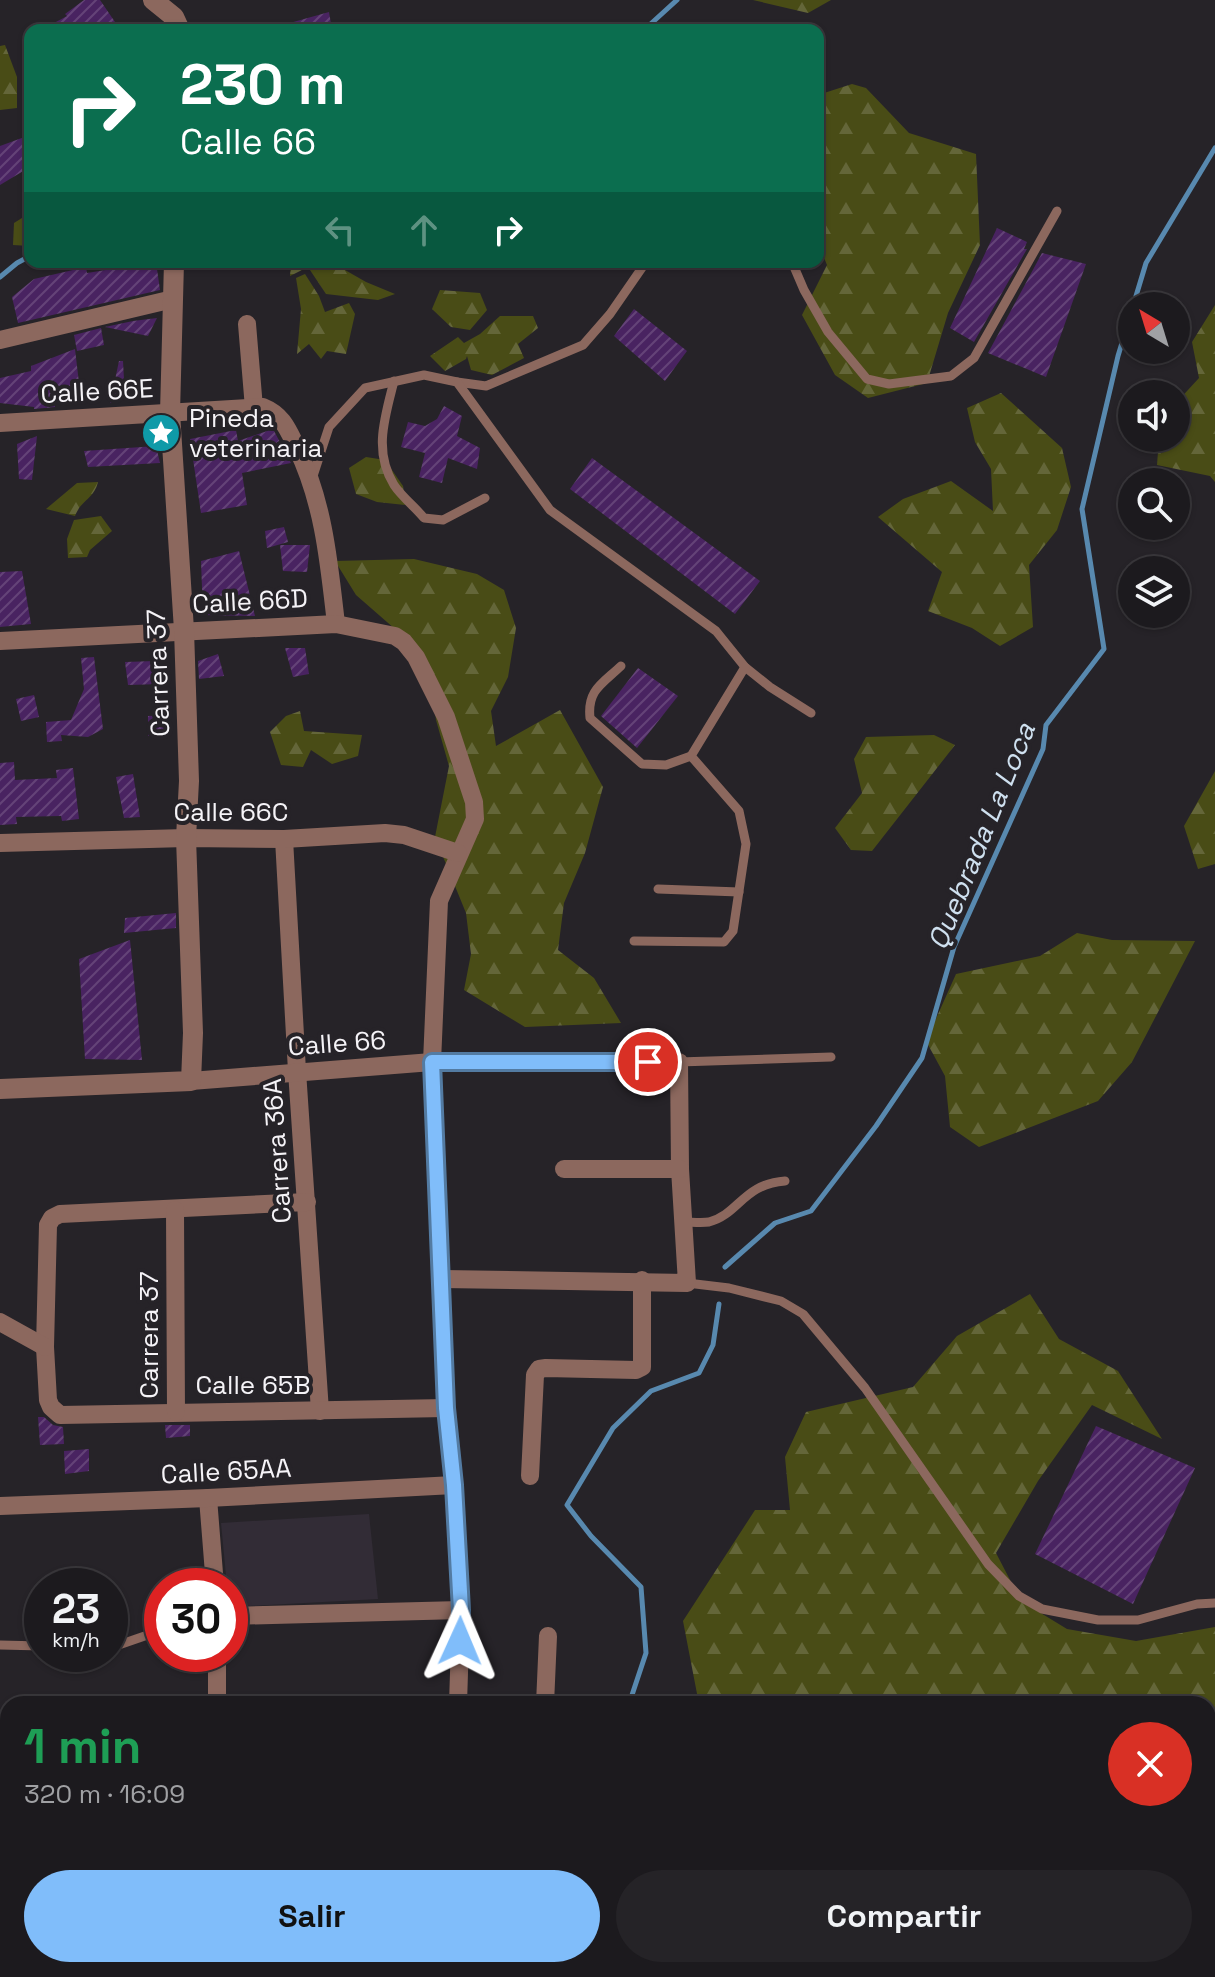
<!DOCTYPE html>
<html lang="es">
<meta charset="utf-8">
<style>
:root{--surface:#1c1a1e;--page:#252327;--text:#f1f3f6;--muted:#a0a1a4;--line:#3a383c;--accent:#80bdfa}
body{margin:0;font-family:"Space Grotesk",sans-serif;background:var(--page);color:var(--text);height:100vh;display:flex;flex-direction:column;font-size:30px;white-space:nowrap}
*{box-sizing:border-box;margin:0}
p{font-size:26px;color:var(--muted)}
.icon{flex:none;width:44px;height:44px;fill:none;stroke:currentColor;stroke-width:2;stroke-linecap:round;stroke-linejoin:round}
.map{position:relative;flex:1;overflow:hidden}
.details{position:absolute;left:0px;top:1696px;width:1216px;height:282px;display:flex;flex-direction:column;background:var(--surface);border-radius:24px 24px 0 0;box-shadow:0 2px 6px #0004,0 0 0 2px var(--line)}
.details>*{flex:none}
.banner{position:absolute;left:24px;top:24px;width:800px;height:244px;border-radius:16px;box-shadow:0 2px 6px #0004,0 0 0 2px var(--line);background:#0b6e4f;color:#fff;overflow:hidden}
.needle{width:52px;rotate:322deg}
.fabs{position:absolute;left:1118px;top:292px;display:grid;gap:16px}
.fabs a{display:grid;place-items:center;width:72px;height:72px;border-radius:50%;background:var(--surface);box-shadow:0 2px 6px #0004,0 0 0 2px var(--line);font-size:40px}
.speed{position:absolute;left:24px;top:1568px;display:flex;gap:16px;font-size:40px;font-weight:700;text-align:center}
.speed>*{display:grid;place-content:center;width:104px;height:104px;border-radius:50%;background:var(--surface);box-shadow:0 2px 6px #0004,0 0 0 2px var(--line);line-height:1}
.speed small{font-size:20px;font-weight:400}
.speed .limit{border:12px solid #d22;background:#fff;color:#111}
.pin{position:absolute;display:grid;place-items:center;width:68px;height:68px;color:#fff;margin:-34px;border:4px solid #fff;border-radius:50%;box-shadow:0 2px 8px #0007}
.me{position:absolute;width:88px;margin:-44px;rotate:1deg;stroke-linejoin:round;filter:drop-shadow(0 0 6px #0008)}
.turn{display:flex;align-items:center;gap:28px;height:168px;padding:0 24px;font-size:36px}
.turn .icon{width:104px;height:104px;stroke-width:2.5}
.turn b{display:block;font-size:56px;line-height:68px}
.lanes{display:flex;align-items:center;height:76px;padding:0 24px;background:#0003;justify-content:center;gap:40px;direction:ltr}
.lanes .off{opacity:.35}
.round{display:grid;place-items:center;flex:none;width:84px;height:84px;border-radius:42px;background:var(--page)}
.summary{display:flex;align-items:center;justify-content:space-between;height:136px;padding:0 24px}
h1{font-size:48px;font-weight:800;line-height:60px;color:#1e9e55}
.cta{display:flex;gap:16px;margin-top:auto;padding:16px 24px}
.cta a{flex:1;height:92px;border-radius:48px;background:var(--accent);color:#111;font-size:32px;font-weight:800;line-height:92px;text-align:center}
.cta a+a{background:var(--page);color:var(--text)}
.map>svg:first-child{display:block}
.built{fill:#322c36}
.forest{fill:url(#forest-firs)}
.garden{fill:#494c16}
.lines{fill:none;stroke-linecap:round;stroke-linejoin:round}
.stream{stroke:#5889af;stroke-width:5}
.building{fill:url(#building-hatch)}
.service{stroke:#8c685e;stroke-width:9}
.minor{stroke:#8c685e;stroke-width:18}
.tertiary{stroke:#8c685e;stroke-width:20}
.route-casing{stroke:#537ba2;stroke-width:20}
.route{stroke:#80bdfa;stroke-width:14}
.labels{text-anchor:middle;dominant-baseline:central;stroke-width:8;stroke-linejoin:round;paint-order:stroke}
.street-label{font-size:26px;fill:#f5f3f7;stroke:#262328}
.poi-label{font-size:26px;fill:#f5f3f7;stroke:#262328;text-anchor:start}
.water-label{font-size:28px;font-style:italic;fill:#cfe0ef;stroke:#262328}
</style>
<div class="map">
<svg width="1215" height="1977" viewBox="0 0 1215 1977">
<defs>
<pattern id="forest-firs" width="22" height="20" patternUnits="userSpaceOnUse" patternTransform="scale(2)"><rect width="22" height="20" fill="#494c16"/><path d="M5 1l3.5 6h-7zM16 11l3.5 6h-7z" fill="#646639"/></pattern>
<pattern id="building-hatch" width="6" height="6" patternUnits="userSpaceOnUse" patternTransform="scale(2)"><rect width="6" height="6" fill="#492361"/><path d="M-1 1l2-2M0 6l6-6M5 7l2-2" fill="none" stroke="#644378"/></pattern>
</defs>
<rect width="100%" height="100%" fill="#262328"/>
<polygon class="built" points="369,1514 378,1599 230,1607 230,1586 227,1586 221,1523"/>
<g class="forest">
<polygon points="753,0 831,0 808,13"/>
<polygon points="5,45 17,77 17,108 0,110 0,46"/>
<polygon points="852,84 866,88 909,133 976,154 980,245 948,313 927,383 868,398 835,375 802,315 827,265 818,243 818,95"/>
<polygon points="30,213 30,246 13,245 14,223"/>
<polygon points="291,262 331,262 366,282 395,294 378,300 326,294 308,267 290,276"/>
<polygon points="305,274 319,296 325,312 349,303 355,314 346,354 327,351 321,359 309,344 297,354 301,309 296,278"/>
<polygon points="440,290 480,293 487,310 470,330 451,327 432,309"/>
<polygon points="1215,305 1215,482 1210,476 1157,465 1159,438 1176,438 1176,403 1199,378 1192,342"/>
<polygon points="500,316 533,316 538,328 518,344 524,358 492,375 471,370 467,356 466,359 445,371 430,356 458,337 464,343 480,334"/>
<polygon points="1001,393 1062,448 1071,487 1057,530 1029,565 1033,627 1000,646 972,628 928,611 942,572 878,517 903,499 951,481 993,511 991,469 975,442 967,408"/>
<polygon points="366,457 385,460 403,486 405,505 377,502 356,494 349,468"/>
<path d="M98 482C94 499 81 500 75 516L46 509 77 483Z"/>
<polygon points="101,516 112,531 90,550 87,557 68,558 67,539 74,520"/>
<polygon points="414,559 477,574 504,590 516,628 508,677 491,711 496,746 560,710 603,787 585,853 564,903 558,950 594,978 621,1023 525,1027 464,990 471,954 466,913 435,837 449,766 436,720 430,669 395,629 356,595 335,561"/>
<polygon points="300,711 304,731 362,735 358,756 332,764 311,750 303,767 281,765 270,732 286,716"/>
<polygon points="934,735 955,745 872,851 851,850 835,828 862,793 854,759 866,737"/>
<polygon points="1215,771 1215,864 1198,869 1184,826"/>
<polygon points="1077,933 1112,940 1195,941 1132,1062 1098,1101 979,1147 950,1127 945,1076 926,1041 956,974 1040,956"/>
<polygon points="1030,1294 1059,1339 1118,1371 1162,1439 1092,1405 1038,1481 996,1553 1021,1601 1067,1629 1136,1641 1215,1627 1215,1735 1208,1736 1208,1704 699,1704 683,1621 755,1510 790,1510 785,1457 806,1412 913,1387 957,1336"/>
<polygon points="1215,1875 1215,1936 1208,1938 1208,1876"/>
<path d="M998 1970H1083C1056 1977 1024 1977 998 1970Z"/>
</g>
<polygon class="garden" points="1215,1742 1215,1865 1208,1867 1208,1744"/>
<g class="lines">
<g class="stream">
<polyline points="644,30 677,0"/>
<polyline points="0,277 17,263 30,256"/>
<polyline points="1133,306 1146,263 1215,148"/>
<polyline points="725,1267 775,1223 811,1211 876,1126 922,1058 954,947 1043,749 1046,725 1104,649 1082,509 1118,356 1132,310"/>
<polyline points="629,1704 646,1653 641,1587 591,1536 567,1505 613,1428 651,1391 699,1373 713,1345 719,1304"/>
<polyline points="405,1970 407,1977"/>
</g>
</g>
<g class="building">
<polygon points="84,0 100,0 115,22 103,30 41,30 67,16 65,14"/>
<polygon points="329,12 332,30 280,30 279,26"/>
<polygon points="30,135 30,167 0,185 0,146"/>
<polygon points="997,228 1027,242 1024,249 1027,249 974,342 950,328"/>
<polygon points="1042,253 1086,264 1046,377 988,353"/>
<polygon points="117,262 156,262 160,290 18,323 12,297 34,279 86,267 87,273 118,268"/>
<polygon points="634,309 687,351 665,381 614,336"/>
<polygon points="157,318 148,336 105,327 133,321"/>
<polygon points="101,328 104,345 77,351 74,335"/>
<polygon points="75,349 81,400 55,401 55,407 34,409 34,407 0,403 0,378 31,371 31,366"/>
<polygon points="119,361 123,361 125,398 110,403"/>
<polygon points="444,406 462,416 457,436 480,448 477,469 448,458 442,483 419,477 425,453 401,447 408,422 425,426 437,419"/>
<polygon points="273,429 291,463 242,473 247,505 201,513 190,439 236,430 238,441"/>
<polygon points="37,436 32,480 19,479 17,444"/>
<polygon points="156,446 160,463 88,467 84,451"/>
<polygon points="592,458 760,581 735,614 570,489"/>
<polygon points="284,527 288,542 267,548 265,531"/>
<polygon points="280,545 310,545 307,572 283,571"/>
<polygon points="239,551 255,616 203,615 201,561"/>
<polygon points="22,571 31,624 0,627 0,572"/>
<polygon points="285,648 305,648 309,674 293,677"/>
<polygon points="218,654 224,676 199,679 198,661"/>
<polygon points="94,657 103,729 88,737 61,735 62,741 47,742 46,722 71,720 84,689 81,658"/>
<polygon points="155,661 163,684 128,685 125,662"/>
<polygon points="638,668 678,696 637,748 601,716"/>
<polygon points="34,695 39,717 21,721 16,699"/>
<polygon points="169,715 170,735 148,736 148,716"/>
<polygon points="14,762 15,780 57,778 56,770 73,768 79,819 62,821 61,816 16,817 17,824 0,825 0,763"/>
<polygon points="133,774 140,817 124,818 116,777"/>
<polygon points="176,913 176,928 124,933 125,918"/>
<polygon points="130,940 142,1060 85,1059 79,959"/>
<polygon points="38,1417 44,1417 53,1425 63,1427 64,1444 40,1445"/>
<polygon points="165,1425 190,1425 190,1436 166,1438"/>
<polygon points="1096,1426 1195,1468 1133,1604 1035,1554"/>
<polygon points="89,1449 89,1471 65,1474 64,1451"/>
</g>
<g class="lines">
<g class="service">
<polyline points="792,262 804,290 828,332 867,379 889,384 951,376 974,358 1057,211"/>
<path d="M394 381C385 417 373 451 394 485 402 497 415 507 424 518L443 520 485 498"/>
<polyline points="457,382 486,386 583,345 610,314 646,262"/>
<polyline points="312,479 329,427 365,388 424,375 457,382 550,510 716,631 745,667 770,687 811,713"/>
<path d="M621 666C602 684 587 690 590 718L642 764 666 765 691 756"/>
<polyline points="658,889 739,892"/>
<polyline points="634,941 724,942 733,931 746,844 739,811 691,756 745,667"/>
<polyline points="679,1062 831,1057"/>
<path d="M684 1222C691 1222 702 1223 709 1222 739 1214 743 1184 785 1181"/>
<polyline points="687,1283 729,1288 781,1301 803,1314 865,1388 988,1564 1019,1596 1042,1609 1098,1620 1138,1620 1197,1604 1215,1603"/>
<polyline points="0,1645 42,1646"/>
<polyline points="110,1648 162,1630"/>
</g>
<g class="minor">
<polyline points="247,324 254,408"/>
<polyline points="0,340 173,299"/>
<path d="M0 423 263 407C283 415 288 430 297 448 324 504 329 563 336 624"/>
<polyline points="0,641 336,624 395,636 404,642 416,657 446,717 474,802 475,819 439,901 432,1062 446,1408 454,1485 461,1610 458,1704"/>
<polyline points="284,839 297,1071 320,1411"/>
<polyline points="0,843 186,838 284,839 385,833 404,835 458,853"/>
<polyline points="191,1081 432,1062 679,1062 680,1169 687,1283 442,1279"/>
<polyline points="564,1169 680,1169"/>
<polyline points="307,1202 60,1214 52,1218 48,1225 45,1347 48,1400 51,1407 60,1415 446,1408"/>
<polyline points="175,1210 176,1412"/>
<polyline points="0,1322 45,1347"/>
<polyline points="530,1476 535,1375 539,1369 546,1368 636,1370 642,1367 642,1280"/>
<polyline points="208,1498 215,1586"/>
<polyline points="0,1506 208,1498 454,1485"/>
<polyline points="230,1616 461,1610"/>
<polyline points="217,1654 217,1704"/>
<polyline points="545,1704 548,1636"/>
<polyline points="0,1745 8,1745"/>
<polyline points="0,1861 8,1861"/>
<polyline points="334,1970 334,1977"/>
<polyline points="160,1977 187,1976"/>
</g>
<g class="tertiary">
<polyline points="153,0 174,17 180,30"/>
<polyline points="0,1089 191,1081 193,1033 186,838 189,781 184,630 170,413 174,262"/>
</g>
</g>
<g class="lines">
<defs>
<polyline id="route" points="460,1641 461,1610 454,1485 446,1408 432,1062 648,1062"/>
</defs>
<use href="#route" class="route-casing"/>
<use href="#route" class="route"/>
</g>
<defs>
<symbol id="sight-disc" viewBox="-11 -11 22 22"><circle r="9.5" fill="#0f9aa8" stroke="#262328"/><path d="M0-6L1.8-2.2L6-1.7L2.9 1.2L3.7 5.4L0 3.3L-3.7 5.4L-2.9 1.2L-6-1.7L-1.8-2.2Z" fill="#fff"/></symbol>
</defs>
<g fill-rule="evenodd">
<use href="#sight-disc" x="139" y="411" width="44" height="44"/>
</g>
<g class="labels">
<g class="street-label">
<text transform="translate(97 391) rotate(-3)">Calle 66E</text>
<text transform="translate(250 601) rotate(-3)">Calle 66D</text>
<text transform="translate(158 673) rotate(-92)">Carrera 37</text>
<text x="231" y="812">Calle 66C</text>
<text transform="translate(337 1043) rotate(-4)">Calle 66</text>
<text transform="translate(277 1151) rotate(-94)">Carrera 36A</text>
<text transform="translate(149 1335) rotate(-90)">Carrera 37</text>
<text x="253" y="1385">Calle 65B</text>
<text transform="translate(226 1471) rotate(-3)">Calle 65AA</text>
</g>
<g class="poi-label">
<text x="189" y="418">Pineda<tspan x="189" dy="30">veterinaria</tspan></text>
</g>
<g class="water-label">
<text transform="translate(981 836) rotate(-68)">Quebrada La Loca</text>
</g>
</g>
</svg>
<div class="fabs">
<a><svg class="needle" viewBox="-14 -14 28 28"><path d="M0-13l5 13h-10z" fill="#e53935"/><path d="M0 13l5-13h-10z" fill="#a0a1a4"/></svg></a>
<a><svg class="icon" aria-label="sound" viewBox="0 0 24 24"><path d="M4 9h4l5-4v14l-5-4H4zM17 9q2 3 0 6"/></svg></a>
<a><svg class="icon" aria-label="search" viewBox="0 0 24 24"><circle cx="10" cy="10" r="6"/><path d="M15 15l6 6"/></svg></a>
<a><svg class="icon" aria-label="layers" viewBox="0 0 24 24"><path d="M12 4l9 5-9 5-9-5zM3 14l9 5 9-5"/></svg></a>
</div>
<div class="speed"><div>23<small>km/h</small></div><div class="limit">30</div></div>
<div class="pin" style="left:648px;top:1062px;background:#d93025"><svg class="icon" aria-label="arrive" viewBox="0 0 24 24"><path d="M6 21V4h12l-3 4 3 4H6"/></svg></div>
<svg class="me" style="left:460px;top:1641px" viewBox="-20 -20 40 40"><path d="M0-17L14 15 0 8-14 15z" fill="#80bdfa" stroke="#fff" stroke-width="4"/></svg>
<div class="banner">
<div class="turn"><svg class="icon" aria-label="right" viewBox="0 0 24 24"><path d="M7 20v-9h11M14 6l5 5-5 5"/></svg><div><b>230 m</b>Calle 66</div></div>
<div class="lanes"><svg class="icon off" aria-label="left" viewBox="0 0 24 24"><path d="M17 20v-9H6M10 6l-5 5 5 5"/></svg><svg class="icon off" aria-label="ahead" viewBox="0 0 24 24"><path d="M12 20V5M6 11l6-6 6 6"/></svg><svg class="icon" aria-label="right" viewBox="0 0 24 24"><path d="M7 20v-9h11M14 6l5 5-5 5"/></svg></div>
</div>
<section class="details">
<div class="summary"><div><h1>1 min</h1><p>320 m · 16:09</p></div><a class="round" style="background:#d93025;color:#fff"><svg class="icon" aria-label="close" viewBox="0 0 24 24"><path d="M6 6l12 12M18 6L6 18"/></svg></a></div>
<div class="cta"><a>Salir</a><a>Compartir</a></div>
</section>
</div>
